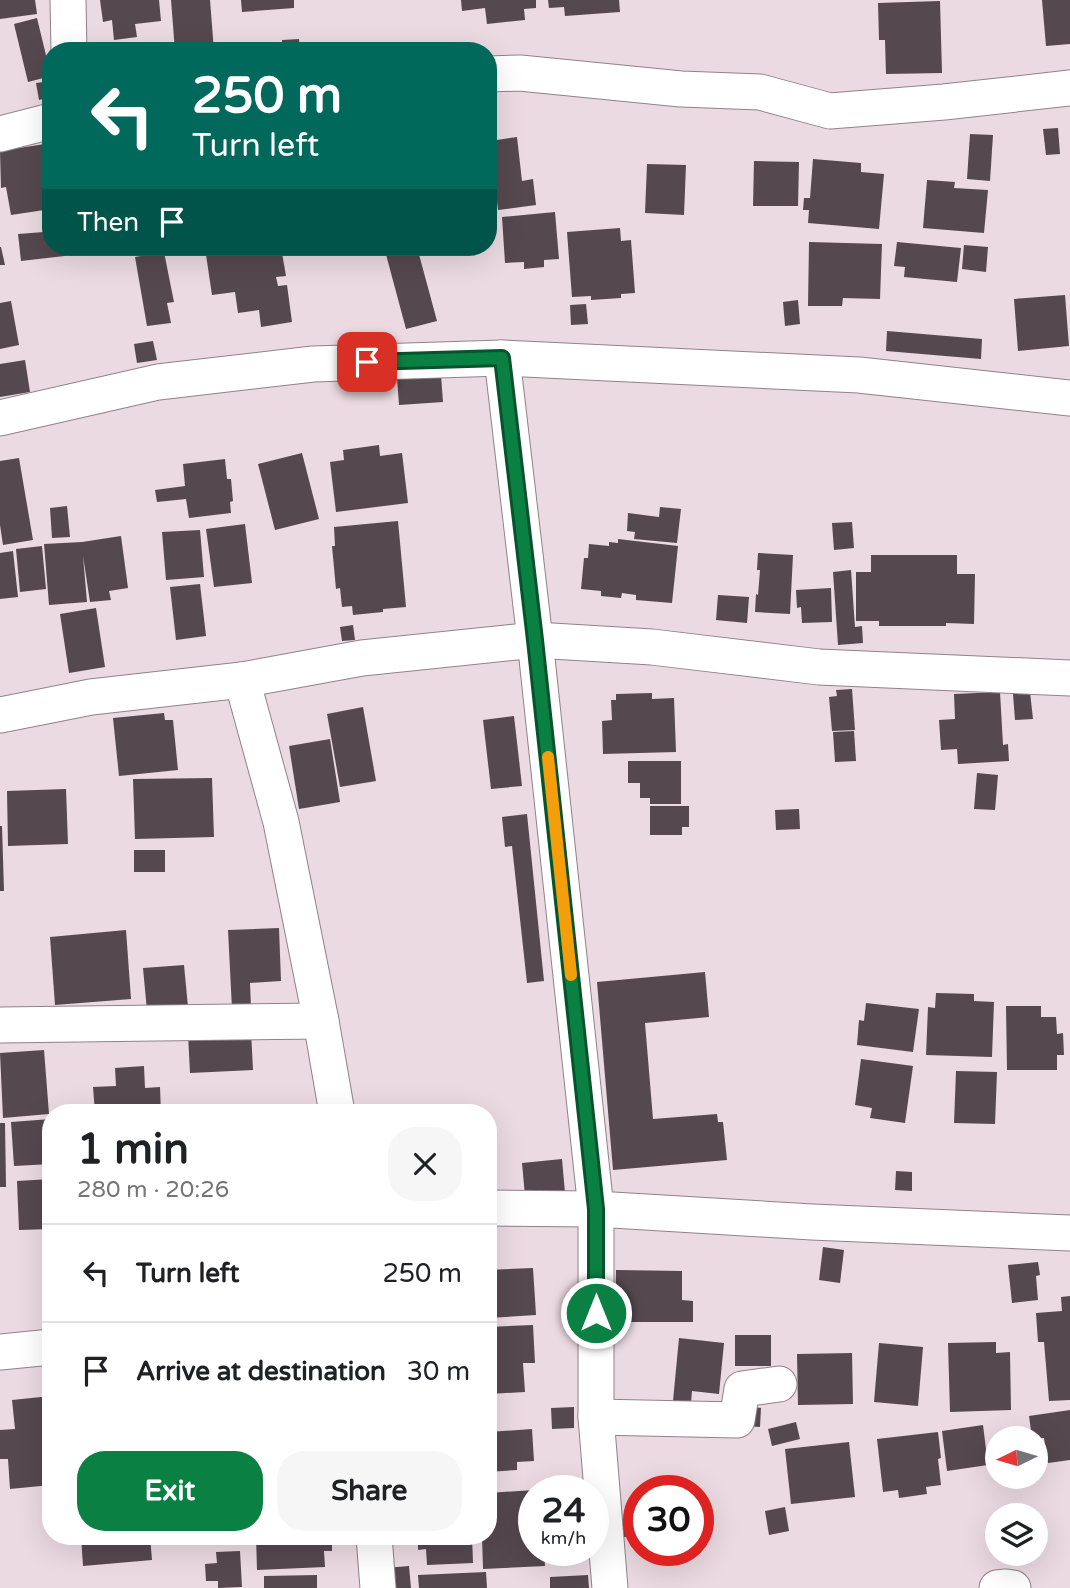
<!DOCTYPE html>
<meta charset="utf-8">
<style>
:root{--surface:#fff;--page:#f6f6f6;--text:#202124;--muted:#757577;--line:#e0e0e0;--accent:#0b8043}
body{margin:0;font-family:"Varela Round",sans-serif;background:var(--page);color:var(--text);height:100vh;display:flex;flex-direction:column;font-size:26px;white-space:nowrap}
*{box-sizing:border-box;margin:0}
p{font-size:23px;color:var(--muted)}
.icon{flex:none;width:38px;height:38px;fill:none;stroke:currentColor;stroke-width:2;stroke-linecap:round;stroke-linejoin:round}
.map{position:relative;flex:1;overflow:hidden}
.panel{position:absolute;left:42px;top:1104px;width:455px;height:441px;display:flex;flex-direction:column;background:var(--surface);border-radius:28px;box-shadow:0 7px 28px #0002}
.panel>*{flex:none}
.guide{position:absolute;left:42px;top:42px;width:455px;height:214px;border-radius:28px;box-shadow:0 7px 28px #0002;background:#00695c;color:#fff;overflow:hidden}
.needle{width:46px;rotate:265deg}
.controls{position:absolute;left:985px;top:1426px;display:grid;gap:14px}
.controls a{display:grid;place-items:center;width:63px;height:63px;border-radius:50%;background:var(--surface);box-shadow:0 7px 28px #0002;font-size:35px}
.speed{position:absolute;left:518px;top:1475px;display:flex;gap:14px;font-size:35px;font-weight:700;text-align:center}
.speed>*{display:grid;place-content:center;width:91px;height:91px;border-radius:50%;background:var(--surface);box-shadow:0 7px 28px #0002;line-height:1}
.speed small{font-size:18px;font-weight:400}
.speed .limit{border:10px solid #d22;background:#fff;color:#111}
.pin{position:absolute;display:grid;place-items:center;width:60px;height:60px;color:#fff;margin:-30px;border-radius:14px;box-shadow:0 4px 10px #0006}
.me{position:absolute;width:77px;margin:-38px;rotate:0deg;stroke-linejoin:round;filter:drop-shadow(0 0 5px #0008)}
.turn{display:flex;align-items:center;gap:24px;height:147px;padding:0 35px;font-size:32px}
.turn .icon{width:91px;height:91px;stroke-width:2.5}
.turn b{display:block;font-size:49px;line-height:60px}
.then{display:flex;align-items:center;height:66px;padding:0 35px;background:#0003;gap:14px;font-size:26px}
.round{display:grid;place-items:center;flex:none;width:74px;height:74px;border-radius:28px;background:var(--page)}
.overview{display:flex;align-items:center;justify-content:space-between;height:119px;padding:0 35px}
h1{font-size:42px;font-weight:700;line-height:52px}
.action{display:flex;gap:14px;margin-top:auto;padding:14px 35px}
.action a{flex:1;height:80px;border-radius:28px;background:var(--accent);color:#fff;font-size:28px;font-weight:700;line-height:80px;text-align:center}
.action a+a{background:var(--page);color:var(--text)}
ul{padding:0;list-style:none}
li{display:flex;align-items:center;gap:21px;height:98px;padding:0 35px;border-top:2px solid var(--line)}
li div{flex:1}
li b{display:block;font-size:26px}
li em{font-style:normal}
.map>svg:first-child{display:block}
.building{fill:#55484e}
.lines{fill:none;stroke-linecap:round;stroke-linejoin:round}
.minor-casing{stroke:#918288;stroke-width:37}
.minor{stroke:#fff;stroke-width:35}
.route-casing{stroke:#07532c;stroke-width:18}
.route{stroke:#0b8043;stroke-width:12}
.slow{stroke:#f59e0b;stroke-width:12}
</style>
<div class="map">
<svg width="1070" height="1588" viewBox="0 0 1070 1588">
<rect width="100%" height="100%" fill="#ebdae1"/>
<g class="building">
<polygon points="0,0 35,0 37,14 0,19"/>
<polygon points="100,0 159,0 161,21 135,24 137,37 114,40 112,20 103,22"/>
<polygon points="171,0 210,0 214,51 175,51"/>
<polygon points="241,0 294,0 294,8 242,12"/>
<polygon points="461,0 536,0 536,8 524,9 525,20 487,24 485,8 462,11"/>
<polygon points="548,0 619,0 620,12 565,16 564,7 549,8"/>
<polygon points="1042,0 1070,0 1070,44 1046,46"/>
<polygon points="940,1 942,73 886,74 885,40 879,40 878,3"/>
<polygon points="37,18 51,76 28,82 14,24"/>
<polygon points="299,39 300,51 282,51 282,40"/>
<polygon points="51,81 51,97 39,100 36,83"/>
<polygon points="1058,128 1060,154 1046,155 1043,129"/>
<polygon points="970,134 993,135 990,181 967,179"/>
<polygon points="517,137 522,181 533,179 536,205 498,210 490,141"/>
<polygon points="51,143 51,209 11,215 6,187 1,188 0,151"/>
<polygon points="813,159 861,163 861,172 884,174 879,229 808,223 809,210 803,210 804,198 810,198"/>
<polygon points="754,161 799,162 798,206 753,206"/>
<polygon points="647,164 686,165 684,215 645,213"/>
<polygon points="488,169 490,169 497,212 488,213"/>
<polygon points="927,180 955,182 954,188 988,190 984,233 923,228"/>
<polygon points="555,212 559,259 544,260 544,267 524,269 524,262 505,263 502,217"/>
<polygon points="51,223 51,247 108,247 108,251 21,261 18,234 44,232 43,224"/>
<polygon points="620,228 621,241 631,240 635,293 621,294 621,298 591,300 591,296 572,297 567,232"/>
<polygon points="809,242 882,244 880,299 843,298 842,306 808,306"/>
<polygon points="897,242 961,248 957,282 904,277 905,267 894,266"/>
<polygon points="964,245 988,247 986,272 962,269"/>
<polygon points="0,247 1,247 5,265 0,265"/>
<polygon points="216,247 258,247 258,250 281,247 286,276 276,277 278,286 287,285 292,322 261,327 259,310 238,313 235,292 212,295 205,248"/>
<polygon points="384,247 417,247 437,321 406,329"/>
<polygon points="164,252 174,302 167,303 171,323 147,326 135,257"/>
<polygon points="1065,295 1069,346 1018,351 1014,299"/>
<polygon points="798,300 800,324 785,326 783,302"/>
<polygon points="11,301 19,345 0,349 0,303"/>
<polygon points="586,304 588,324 571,325 570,305"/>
<polygon points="887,331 982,339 981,359 886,351"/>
<polygon points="153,341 157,360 137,363 134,344"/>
<polygon points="25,360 30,392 0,397 0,364"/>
<polygon points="441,375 443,402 399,405 397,378"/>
<polygon points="379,445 380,456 402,453 408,503 336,512 330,462 344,460 343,450"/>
<polygon points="302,453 319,519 275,530 258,464"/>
<polygon points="19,458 33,540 3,545 0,525 0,461"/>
<polygon points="225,459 227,479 231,479 233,501 230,502 231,513 189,518 186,499 157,502 155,490 185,486 183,464"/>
<polygon points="67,506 70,537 52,538 50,508"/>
<polygon points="660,507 681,509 677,543 634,539 635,532 627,531 628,513 659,517"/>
<polygon points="398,521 406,607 383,609 383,612 353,615 352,606 342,607 340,588 336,589 332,546 335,546 334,527"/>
<polygon points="852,522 854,548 834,550 832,523"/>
<polygon points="245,524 252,583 214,587 206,529"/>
<polygon points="200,530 204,577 166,580 162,532"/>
<polygon points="121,536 128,588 109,591 111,600 90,602 83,556 87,602 49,605 44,544 82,542"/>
<polygon points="618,539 678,546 672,603 636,600 636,595 622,593 621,598 601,596 601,591 581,589 584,558 588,558 589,544 609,546 609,542 618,543"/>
<polygon points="42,546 46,589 20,592 16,549"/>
<polygon points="13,551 18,597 0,599 0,553"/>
<polygon points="758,553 793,555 790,614 755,612 756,594 758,595 760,570 757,570"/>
<polygon points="871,555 957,555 957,574 975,574 974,624 946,623 946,626 879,626 879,621 856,621 856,572 871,572"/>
<polygon points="851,570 855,627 862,626 863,643 838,645 833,572"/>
<polygon points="200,584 206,636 176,640 170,587"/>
<polygon points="831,588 832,622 802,623 801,607 797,608 796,590"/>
<polygon points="718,595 749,597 747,623 716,620"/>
<polygon points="96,608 105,667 69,673 60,614"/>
<polygon points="353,625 355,640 342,641 340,627"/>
<polygon points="852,689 855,730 832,731 829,697 837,696 836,690"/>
<polygon points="1000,692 1003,745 1008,744 1009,761 958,764 957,749 941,750 939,720 955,719 954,694"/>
<polygon points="1030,692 1033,719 1015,720 1013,694"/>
<polygon points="652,693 652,699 674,698 676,752 603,754 602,721 612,720 611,700 616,700 616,694"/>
<polygon points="363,707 376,781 340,787 327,714"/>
<polygon points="164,713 165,720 173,720 178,770 119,776 113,718"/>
<polygon points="514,716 522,786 491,789 483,720"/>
<polygon points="854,731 856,761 835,762 833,732"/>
<polygon points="330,739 340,802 299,809 289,746"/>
<polygon points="628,761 681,761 681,804 650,804 650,798 640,798 640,783 628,783"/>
<polygon points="977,773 998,775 995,810 974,809"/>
<polygon points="212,778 214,837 135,839 133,779"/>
<polygon points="66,789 68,844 8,846 7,791"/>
<polygon points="650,806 689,806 689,827 682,827 682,835 650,835"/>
<polygon points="799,809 800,829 776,830 775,810"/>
<polygon points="527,814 544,981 527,983 512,846 505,847 502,817"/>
<polygon points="0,826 2,826 4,891 0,891"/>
<rect x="134" y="850" width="31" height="22"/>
<polygon points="279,928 281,981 250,983 251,1008 232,1009 228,930"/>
<polygon points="126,930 131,999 55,1005 50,937"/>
<polygon points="184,965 188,1007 147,1011 143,968"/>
<polygon points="705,972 709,1017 645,1023 653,1119 717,1114 718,1122 723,1122 727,1160 613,1170 597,982"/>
<polygon points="936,993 974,994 974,1001 994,1002 992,1057 926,1055 928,1007 935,1008"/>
<polygon points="866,1003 919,1009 913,1052 857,1045 859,1020 864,1021"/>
<polygon points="1006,1006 1041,1006 1041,1017 1056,1017 1057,1034 1063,1033 1064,1055 1057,1055 1057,1070 1007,1070"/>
<polygon points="251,1031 253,1070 190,1073 188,1034"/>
<polygon points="44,1050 49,1114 3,1118 0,1053"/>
<polygon points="861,1059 913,1066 905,1123 870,1118 872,1108 855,1105"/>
<polygon points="144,1066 145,1088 160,1087 161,1113 95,1113 93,1087 116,1086 115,1068"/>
<polygon points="956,1071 997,1072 995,1124 954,1123"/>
<polygon points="51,1119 51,1164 14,1166 11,1122"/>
<polygon points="0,1123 5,1123 6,1187 0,1187"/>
<polygon points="562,1159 565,1193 525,1196 522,1163"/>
<polygon points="896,1171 912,1172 912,1191 895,1190"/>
<polygon points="51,1179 51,1229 19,1230 17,1181"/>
<polygon points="823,1247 844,1250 840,1283 819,1280"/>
<polygon points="1038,1262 1040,1275 1036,1276 1038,1300 1012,1303 1008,1265"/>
<polygon points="533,1268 536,1315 488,1318 488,1270"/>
<polygon points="616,1270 682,1271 682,1300 693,1301 693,1322 615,1322"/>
<polygon points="1070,1296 1070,1400 1049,1401 1044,1342 1038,1342 1036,1313 1062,1311 1061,1297"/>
<polygon points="533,1325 535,1363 523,1363 525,1392 488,1394 488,1327"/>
<rect x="735" y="1335" width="36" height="31"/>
<polygon points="679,1338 724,1343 719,1394 692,1391 691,1403 673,1401"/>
<polygon points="996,1342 996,1353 1010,1352 1011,1410 950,1412 948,1343"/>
<polygon points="879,1343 923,1347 918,1406 874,1402"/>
<polygon points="852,1353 853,1404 798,1405 797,1354"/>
<polygon points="51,1396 51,1485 10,1489 8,1459 0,1459 0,1430 15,1429 12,1400"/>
<polygon points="745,1406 761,1408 760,1427 744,1426"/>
<polygon points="574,1407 574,1428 552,1429 551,1408"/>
<polygon points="1070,1410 1070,1460 1048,1463 1044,1438 1032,1438 1029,1416"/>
<polygon points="796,1422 800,1439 772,1446 768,1429"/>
<polygon points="983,1425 988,1465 947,1471 942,1431"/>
<polygon points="532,1429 534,1461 517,1462 517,1470 488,1472 488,1432"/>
<polygon points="938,1432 941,1458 938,1459 941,1485 926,1487 927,1494 899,1498 898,1490 883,1492 877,1439"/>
<polygon points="849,1442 855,1497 791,1504 785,1449"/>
<polygon points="534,1490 534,1550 544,1550 545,1566 483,1569 482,1536 488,1536 488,1493"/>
<polygon points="785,1507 789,1531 769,1535 765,1511"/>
<rect x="619" y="1521" width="18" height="16"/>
<polygon points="81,1536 150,1536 152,1560 83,1566"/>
<polygon points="256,1536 332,1536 332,1551 324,1551 325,1567 257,1570"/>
<polygon points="418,1536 472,1536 473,1563 427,1565 426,1549 418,1550"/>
<polygon points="240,1551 242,1587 218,1588 218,1581 206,1581 205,1564 217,1563 216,1552"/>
<polygon points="409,1566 411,1588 386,1588 385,1568"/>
<polygon points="486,1572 487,1588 419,1588 418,1575"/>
<polygon points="317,1575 317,1588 264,1588 264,1576"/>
<polygon points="588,1575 589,1588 550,1588 550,1577"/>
</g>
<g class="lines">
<defs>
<g id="minor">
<polyline points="68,0 69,51"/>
<polyline points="488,74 520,73 681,89 760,92 830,111 944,102 1070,88"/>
<polyline points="0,134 51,121"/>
<polyline points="502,358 535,640 596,1209 596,1417 610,1588"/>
<polyline points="0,418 158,382 313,364 502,358 859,375 1070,398"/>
<polyline points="242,680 281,822 321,1021 337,1113"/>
<polyline points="0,715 91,697 242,680 362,658 535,640 652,647 819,667 1070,678"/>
<polyline points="0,1025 321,1021"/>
<polyline points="488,1208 596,1209 812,1222 1070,1233"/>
<polyline points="0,1352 51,1347"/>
<polyline points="596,1417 737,1420 742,1389 779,1384"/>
<polyline points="374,1536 378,1588"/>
<polyline points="997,1588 1006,1587 1013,1588"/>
</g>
</defs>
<use href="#minor" class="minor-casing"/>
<use href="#minor" class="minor"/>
</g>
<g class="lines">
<defs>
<polyline id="route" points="367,362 502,358 535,640 596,1209 596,1313"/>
</defs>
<use href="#route" class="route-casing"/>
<use href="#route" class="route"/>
<polyline class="slow" points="548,757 571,975"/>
</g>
</svg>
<div class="controls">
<a><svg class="needle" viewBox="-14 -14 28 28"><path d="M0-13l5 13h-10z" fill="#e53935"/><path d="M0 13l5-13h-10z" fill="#757577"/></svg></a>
<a><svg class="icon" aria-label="layers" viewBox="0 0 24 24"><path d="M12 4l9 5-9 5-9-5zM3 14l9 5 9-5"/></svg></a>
</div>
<div class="speed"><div>24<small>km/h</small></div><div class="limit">30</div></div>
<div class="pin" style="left:367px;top:362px;background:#d93025"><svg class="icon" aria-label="arrive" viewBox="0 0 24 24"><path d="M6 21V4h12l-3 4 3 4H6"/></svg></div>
<svg class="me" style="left:596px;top:1313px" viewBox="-20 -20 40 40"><circle r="17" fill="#0b8043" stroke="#fff" stroke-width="3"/><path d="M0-11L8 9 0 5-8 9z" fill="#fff"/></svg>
<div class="guide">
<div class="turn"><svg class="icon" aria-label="left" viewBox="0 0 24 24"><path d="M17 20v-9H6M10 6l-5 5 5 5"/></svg><div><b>250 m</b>Turn left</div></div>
<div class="then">Then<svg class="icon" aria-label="arrive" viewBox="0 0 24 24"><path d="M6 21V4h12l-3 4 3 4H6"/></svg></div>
</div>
<section class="panel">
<div class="overview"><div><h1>1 min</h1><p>280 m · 20:26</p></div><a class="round"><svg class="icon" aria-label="close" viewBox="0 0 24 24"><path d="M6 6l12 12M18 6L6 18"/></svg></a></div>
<ul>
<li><svg class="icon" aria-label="left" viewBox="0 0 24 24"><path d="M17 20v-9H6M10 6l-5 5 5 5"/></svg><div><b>Turn left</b></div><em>250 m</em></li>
<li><svg class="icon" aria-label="arrive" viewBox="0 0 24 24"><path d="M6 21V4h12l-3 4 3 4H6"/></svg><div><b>Arrive at destination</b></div><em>30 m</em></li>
</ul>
<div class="action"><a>Exit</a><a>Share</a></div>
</section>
</div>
